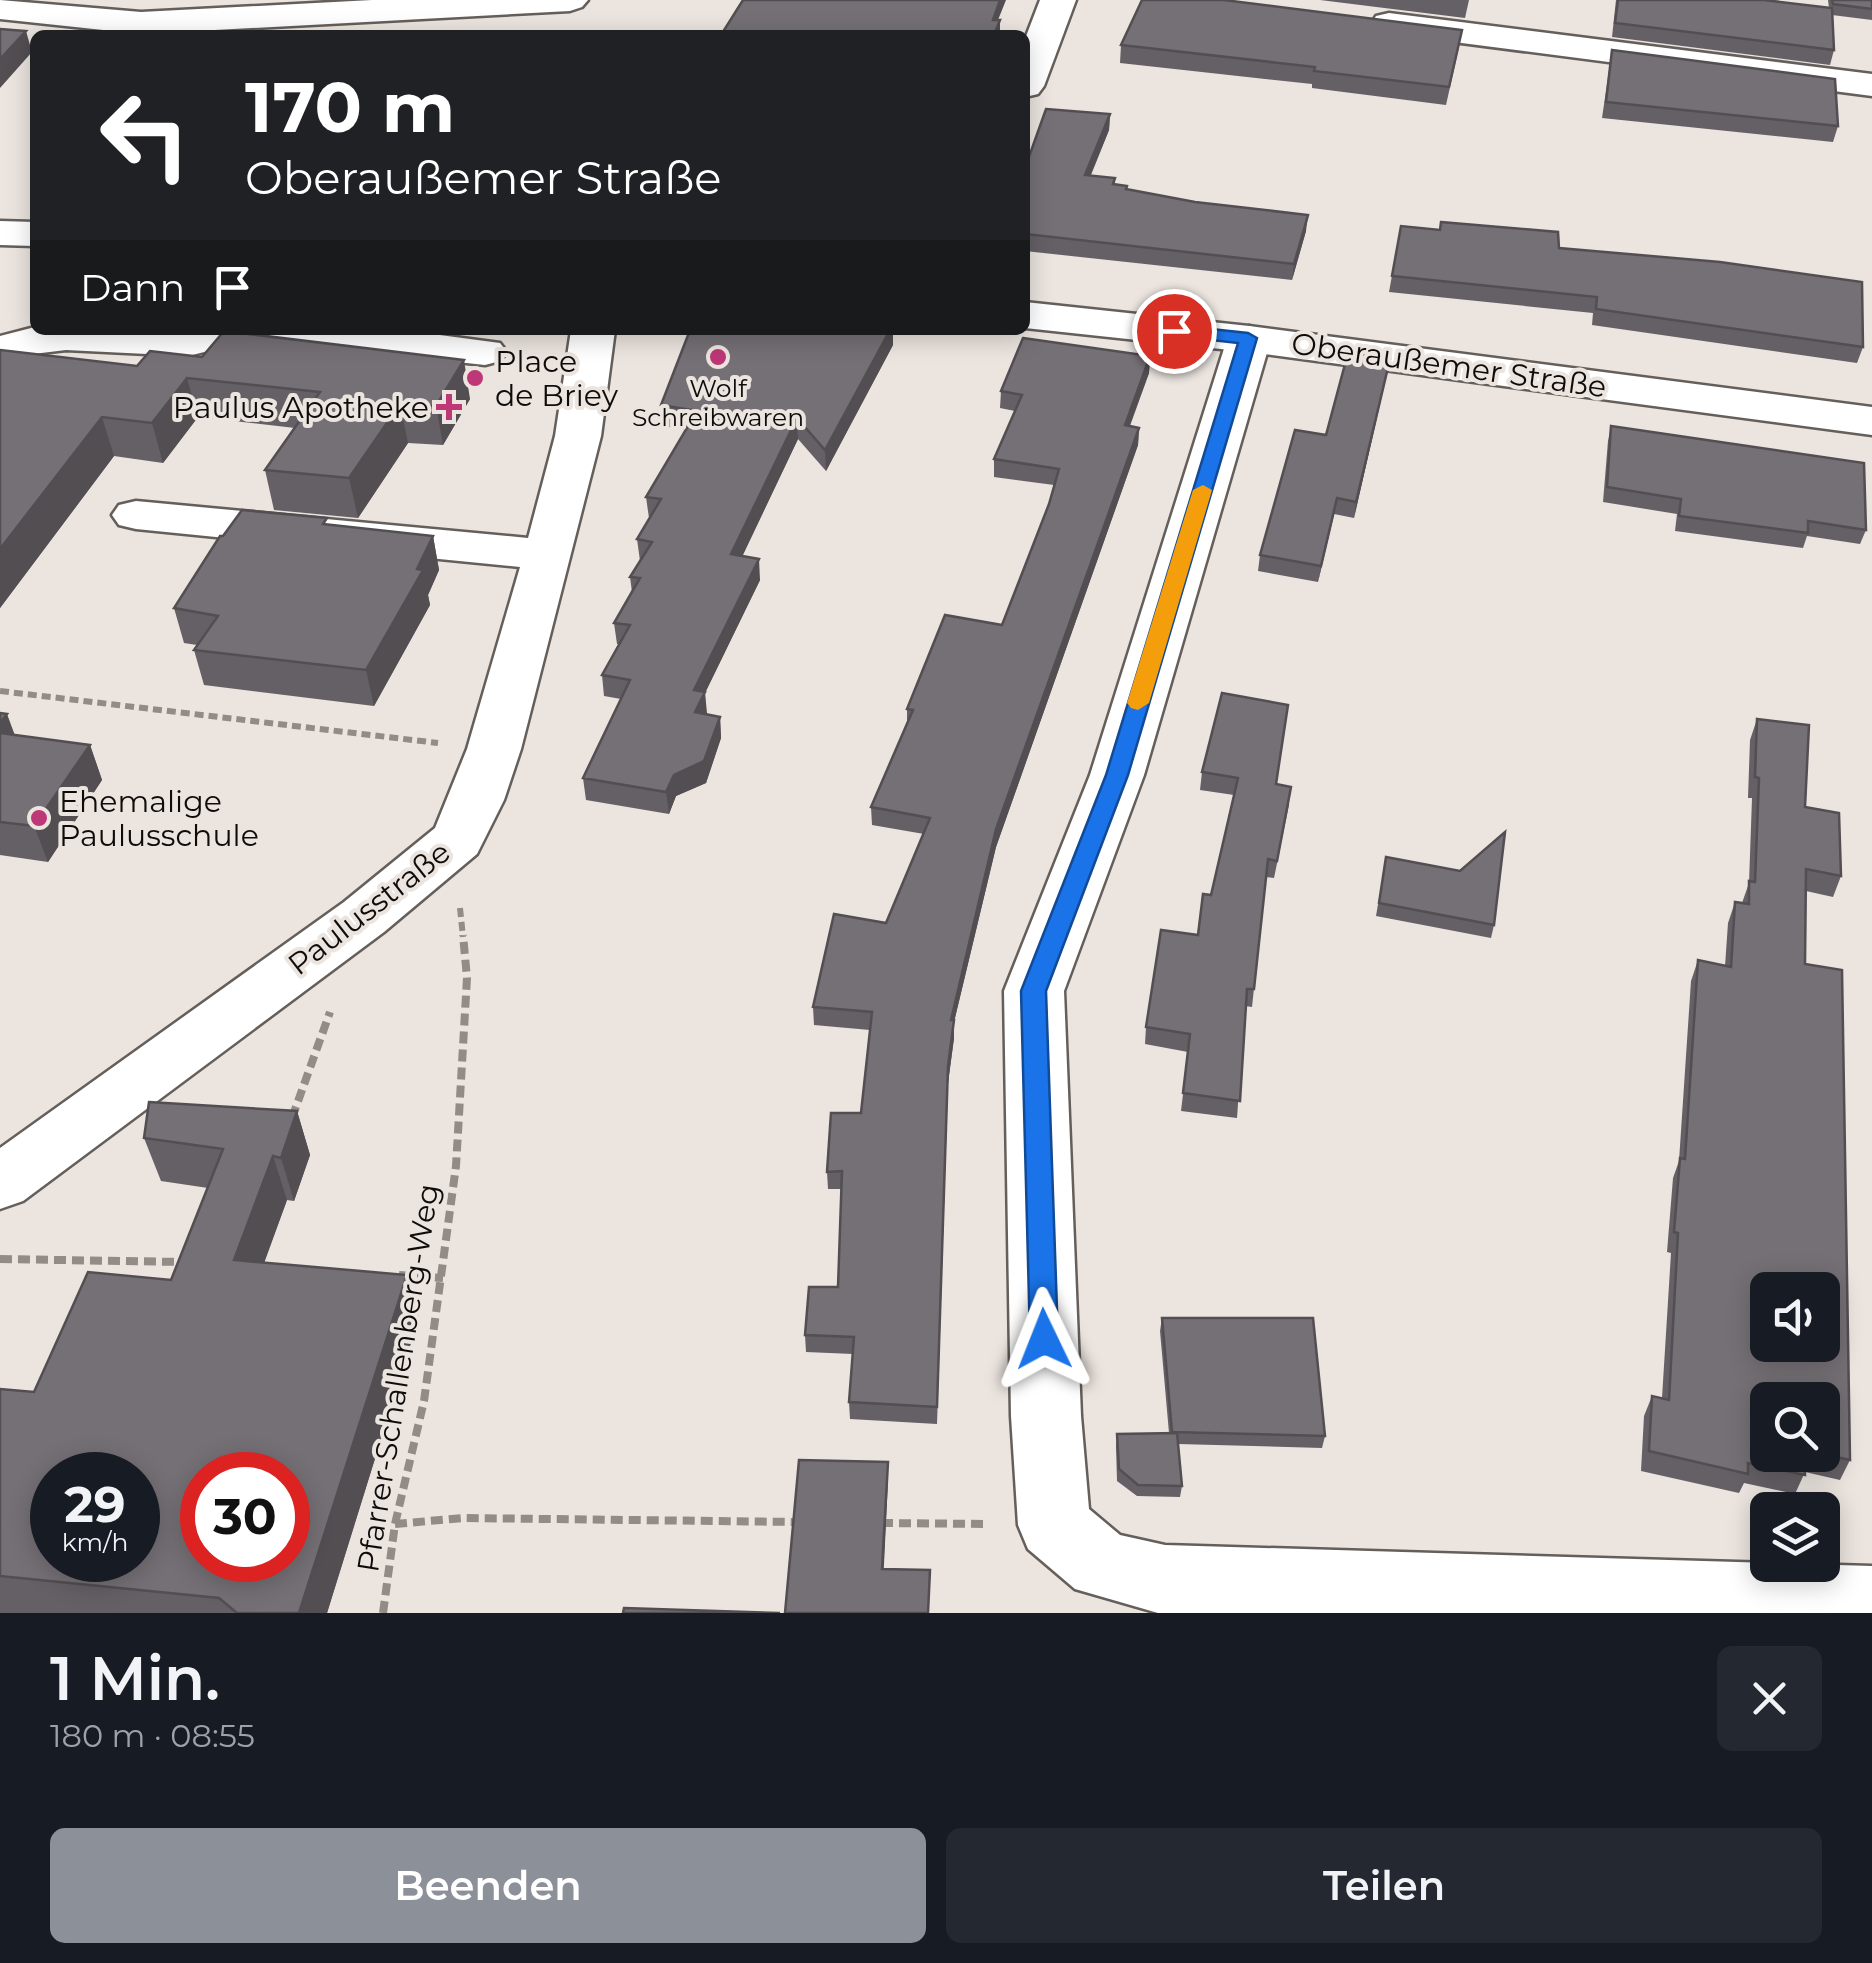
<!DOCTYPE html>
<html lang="de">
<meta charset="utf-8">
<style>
:root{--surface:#171b24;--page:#242831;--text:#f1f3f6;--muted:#9ea1a6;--accent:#8c9099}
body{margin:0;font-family:Montserrat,sans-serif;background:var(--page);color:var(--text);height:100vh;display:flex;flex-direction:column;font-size:38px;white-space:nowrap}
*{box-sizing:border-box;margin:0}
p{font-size:32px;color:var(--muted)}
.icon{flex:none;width:55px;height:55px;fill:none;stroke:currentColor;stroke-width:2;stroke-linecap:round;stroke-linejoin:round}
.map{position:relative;height:1613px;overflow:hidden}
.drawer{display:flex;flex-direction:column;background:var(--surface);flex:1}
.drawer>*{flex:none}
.guide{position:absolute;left:30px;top:30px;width:1000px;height:305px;border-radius:15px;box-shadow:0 5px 25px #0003;background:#202124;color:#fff;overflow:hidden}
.fabs{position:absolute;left:1750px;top:1272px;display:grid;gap:20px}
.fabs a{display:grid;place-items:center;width:90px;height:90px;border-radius:15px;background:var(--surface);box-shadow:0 5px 25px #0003;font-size:50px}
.speed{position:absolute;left:30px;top:1452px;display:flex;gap:20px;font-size:50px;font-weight:700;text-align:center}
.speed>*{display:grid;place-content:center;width:130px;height:130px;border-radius:50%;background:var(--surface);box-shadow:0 5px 25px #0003;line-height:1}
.speed small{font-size:25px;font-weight:400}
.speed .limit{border:15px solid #d22;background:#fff;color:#111}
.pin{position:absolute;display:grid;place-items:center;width:85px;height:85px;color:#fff;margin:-42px;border:5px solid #fff;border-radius:50%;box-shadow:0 2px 10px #0007}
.me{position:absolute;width:110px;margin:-55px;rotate:358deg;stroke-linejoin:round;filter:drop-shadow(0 0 8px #0008)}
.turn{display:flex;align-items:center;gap:35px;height:210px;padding:0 50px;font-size:45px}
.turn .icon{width:130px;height:130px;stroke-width:2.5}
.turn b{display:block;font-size:70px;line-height:85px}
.then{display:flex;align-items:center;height:95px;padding:0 50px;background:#0003;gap:20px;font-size:38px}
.round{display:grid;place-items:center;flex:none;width:105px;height:105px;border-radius:15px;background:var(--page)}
.head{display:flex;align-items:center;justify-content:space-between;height:170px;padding:0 50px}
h1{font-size:60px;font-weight:600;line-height:75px}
.button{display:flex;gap:20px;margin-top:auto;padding:20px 50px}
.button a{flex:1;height:115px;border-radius:15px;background:var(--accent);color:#fff;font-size:40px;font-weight:600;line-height:115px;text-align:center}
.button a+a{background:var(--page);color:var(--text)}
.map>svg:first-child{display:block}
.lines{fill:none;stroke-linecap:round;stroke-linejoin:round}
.minor-casing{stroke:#655f5b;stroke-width:5}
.major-casing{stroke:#655f5b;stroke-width:5}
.path-far1{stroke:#918c88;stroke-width:6;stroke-dasharray:9 5;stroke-linecap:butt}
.path{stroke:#918c88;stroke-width:8;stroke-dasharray:12 6;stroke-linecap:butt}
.minor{fill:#fff;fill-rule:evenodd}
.major{fill:#fff;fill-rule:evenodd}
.wall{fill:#656065;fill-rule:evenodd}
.shaded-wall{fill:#524e52}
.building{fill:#757075;stroke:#524e52;stroke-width:2.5;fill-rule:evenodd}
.route{fill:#1a73e8;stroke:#114b97;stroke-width:2.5}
.slow{fill:#f59e0b}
.poi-dot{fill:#be3776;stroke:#ebe4df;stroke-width:4}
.labels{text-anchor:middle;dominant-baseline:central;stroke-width:8;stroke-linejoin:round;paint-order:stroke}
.far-poi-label{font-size:25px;fill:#0e0c0b;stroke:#ebe4df}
.poi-label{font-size:30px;fill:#0e0c0b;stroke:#ebe4df;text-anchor:start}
.street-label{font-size:30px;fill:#0e0c0b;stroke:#ebe4df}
</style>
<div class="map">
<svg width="1872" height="1613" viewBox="0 0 1872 1613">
<rect width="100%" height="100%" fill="#ebe4df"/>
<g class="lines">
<defs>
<g id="minor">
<polygon points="0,0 141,12 372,0 588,0 582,7 570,11 141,34 0,19"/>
<polygon points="1040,0 1076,0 1044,86 1038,94 1025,97 1025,39"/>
<polygon points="1389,13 1872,74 1872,96 1376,32 1371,24 1376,16"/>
<polygon points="1249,326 1264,330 1271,339 1144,775 1064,991 1081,1416 1089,1509 1120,1535 1165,1545 1872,1566 1872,1613 1158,1613 1075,1589 1028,1549 1018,1525 1011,1416 1004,991 1090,775 1227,339 1234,330"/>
<polygon points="35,327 402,330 500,343 507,352 500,361 485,365 281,343 266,339 262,333 257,339 188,356 66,350 33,354 0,364 0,336"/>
<polygon points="571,330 615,330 601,436 521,749 504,800 477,854 384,932 23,1201 0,1209 0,1148 344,902 435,828 467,749 520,567 136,529 119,525 112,515 119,505 136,501 528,538 555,436"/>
</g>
<g id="major">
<polygon points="0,221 35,222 35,246 0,245"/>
<polygon points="1025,302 1249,326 1872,407 1872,435 1249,352 1025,328"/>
</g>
</defs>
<use href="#minor" class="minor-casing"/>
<use href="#major" class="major-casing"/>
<g class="path-far1">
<polyline points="0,691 438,743"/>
<polyline points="460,908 463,937"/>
</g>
<g class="path">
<polyline points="292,1118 330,1012"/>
<polyline points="0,1259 182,1262"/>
<polyline points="399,1275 443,1278"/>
<polyline points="881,1523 988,1524"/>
<polyline points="395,1524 463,1518 798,1522"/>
<polyline points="383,1613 395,1524 424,1401 456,1166 467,978 463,935"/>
</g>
<use href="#minor" class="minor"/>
<use href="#major" class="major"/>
</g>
<g class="wall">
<polygon points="1320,0 1469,0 1465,18"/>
<polygon points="1616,0 1764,0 1829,8 1828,0 1872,0 1872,20 1832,15 1834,50 1830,65 1612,37"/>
<polygon points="1121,45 1459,47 1446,105 1312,88 1312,84 1120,63"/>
<polygon points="1612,50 1838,126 1833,142 1602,118"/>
<polygon points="1110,114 1109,130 1091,175 1115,178 1115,185 1127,189 1306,231 1292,280 1025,251 1025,168"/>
<polygon points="1401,226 1559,248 1863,347 1857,363 1592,325 1593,313 1389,292"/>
<polygon points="690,330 893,330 893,345 826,471 798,439 742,556 760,580 705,693 706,714 720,717 721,738 706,783 676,796 669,814 586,800 583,778 621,699 604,696 602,675 619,644 617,644 614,623 632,592 630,577 640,561 637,539 649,518 646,497 686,430 663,426 661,405"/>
<polygon points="0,352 137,366 470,399 443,445 408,443 358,518 274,510 265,470 295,428 198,417 163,463 114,456 0,608"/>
<polygon points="1150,356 1149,373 1130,426 1139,428 1138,445 996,847 954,1022 954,1038 948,1083 937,1424 850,1419 849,1402 853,1354 806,1352 805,1335 838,1287 842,1189 828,1189 827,1172 861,1113 870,1030 814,1025 813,1007 886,923 924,834 872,825 871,807 907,722 907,709 1002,625 1049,504 1054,485 994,477 994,459 1015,411 1000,408 1001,391"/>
<polygon points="1390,359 1354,518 1334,514 1318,582 1258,571 1260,555 1326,435"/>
<polygon points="1611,426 1866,530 1860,544 1807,536 1803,548 1675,531 1677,514 1603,502 1608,441"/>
<polygon points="329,524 433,536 439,570 428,595 430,605 374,706 204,685 194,650 197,645 184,643 174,608 223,536"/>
<polygon points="0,713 14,735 90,745 102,780 48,862 0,855"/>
<path d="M1757 719 1841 876 1833 897 1806 891 1805 964 1850 1460 1840 1480 1805 1472 1795 1494 1744 1483 1739 1493 1641 1471 1644 1416 1652 1396 1662 1398 1671 1253 1667 1252 1673 1178 1679 1161 1691 981 1698 960 1725 966 1728 923 1735 902 1742 903 1749 883 1752 798H1748L1750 740ZM1822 1400V1455H1768Z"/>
<polygon points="1202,772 1276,784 1289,805 1274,878 1266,877 1252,1007 1245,1006 1237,1118 1181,1111 1188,1052 1145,1044 1146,1027 1198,935 1211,895 1234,795 1200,790"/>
<polygon points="1386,857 1494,925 1491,938 1376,916"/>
<polygon points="297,1111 310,1155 294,1201 287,1200 264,1262 419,1317 327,1613 0,1613 0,1389 34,1392 171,1280 208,1188 161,1181 144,1138"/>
<polygon points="1162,1318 1325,1436 1322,1448 1178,1444 1182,1486 1180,1497 1137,1496 1117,1481 1116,1446 1117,1434 1169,1433 1160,1331"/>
</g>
<g class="shaded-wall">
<polygon points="1000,0 1006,0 992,35 993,20"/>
<polygon points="1000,20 1000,35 994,35"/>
<polygon points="26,31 32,52 0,88 0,59"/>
<polygon points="1110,114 1109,130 1084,191 1085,175"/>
<polygon points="1308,215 1306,231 1292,280 1294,264"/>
<polygon points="890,330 893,330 893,345 826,471 825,450"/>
<polygon points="1150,356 1149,373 1123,443 1125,425"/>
<polygon points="1390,359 1387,374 1354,518 1356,502"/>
<polygon points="464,360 470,399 443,445 436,406"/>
<polygon points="187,378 198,417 163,463 152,423"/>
<polygon points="400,404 408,443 358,518 349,478"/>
<polygon points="102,417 114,456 0,608 0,549"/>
<polygon points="797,418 798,439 733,576 731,554"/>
<polygon points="1139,428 1138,445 996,847 954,1022 954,1038 948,1083 937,1424 948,1066 951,1020 996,829"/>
<polygon points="1337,498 1334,514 1318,582 1321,566"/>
<polygon points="433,536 439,570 428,595 430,605 374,706 366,670"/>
<polygon points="759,559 760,580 705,693 707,713 697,733 694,690"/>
<polygon points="7,714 20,749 0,748 0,723"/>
<polygon points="720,717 721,738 706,783 676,796 669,814 666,792 674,775"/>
<polygon points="90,745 102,780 48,862 34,826"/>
<polygon points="297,1111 310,1155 294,1201 281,1158"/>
<polygon points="273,1156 287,1200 250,1302 234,1260"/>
<polygon points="407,1275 419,1317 327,1613 299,1613"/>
<polygon points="888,1462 888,1479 883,1586 882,1569"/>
</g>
<g class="building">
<polygon points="743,0 1000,0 993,20 1000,20 994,35 721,35"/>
<polygon points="1142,0 1224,0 1462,30 1449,87 1314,71 1315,67 1121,45"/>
<polygon points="1618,0 1764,0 1832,8 1834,50 1615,23"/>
<polygon points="1832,0 1872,0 1872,9 1833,4"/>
<polygon points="0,29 26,31 0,59"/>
<polygon points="1612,50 1835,79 1838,126 1606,102"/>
<polygon points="1046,109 1110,114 1085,175 1115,178 1113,184 1127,186 1126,189 1195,202 1308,215 1294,264 1025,234 1025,168"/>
<polygon points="1441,222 1558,232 1559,248 1720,262 1862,282 1863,347 1596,309 1597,297 1392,276 1401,226 1440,230"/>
<polygon points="690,330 890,330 825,450 797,418 731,554 759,559 694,690 705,692 695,712 720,717 704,761 674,775 666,792 583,778 630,680 602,675 630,625 614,623 640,578 630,577 652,542 637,539 661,499 646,497 697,411 661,405"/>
<polygon points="224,331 464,360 436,406 400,404 349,478 265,470 320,392 187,378 152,423 102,417 0,549 0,352 1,350 137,366 150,351 202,357"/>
<polygon points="1023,338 1150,356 1125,425 1139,428 996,829 951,1020 954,1020 948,1066 937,1407 849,1402 854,1337 805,1335 809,1287 838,1287 842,1171 827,1172 831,1113 861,1113 872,1012 813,1007 834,914 886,923 930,818 871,807 913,710 907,709 945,615 1002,625 1049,504 1059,469 994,459 1022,395 1001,391"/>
<polygon points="1348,353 1390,359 1356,502 1337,498 1321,566 1260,555 1295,430 1326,435"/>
<polygon points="1611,426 1864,463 1866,530 1808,521 1808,533 1679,516 1681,499 1607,487"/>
<polygon points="242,510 327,518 323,524 433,536 417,569 423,570 366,670 194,650 218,616 174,608 220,536 223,536"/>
<polygon points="1222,693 1288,705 1276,784 1291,787 1277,861 1268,859 1254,989 1247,989 1240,1101 1183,1093 1190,1034 1146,1027 1161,930 1198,935 1203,894 1211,895 1238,778 1202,772"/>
<polygon points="0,713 7,714 0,723"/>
<path d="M1757 719 1809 725 1805 807 1839 813 1841 876 1806 869 1805 964 1842 970 1850 1460 1822 1454V1400H1768V1455H1804L1805 1475 1748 1463V1474L1649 1451 1652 1396 1669 1400 1678 1233 1674 1232 1680 1158 1685 1159 1698 960 1731 967 1735 902 1749 904V881L1755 882 1759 778 1755 777ZM1768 1290H1822V1345H1768Z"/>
<polygon points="0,733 90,745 34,826 0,822"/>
<polygon points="1505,832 1494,925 1379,903 1386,857 1460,871"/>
<path d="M149 1102 297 1111 281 1158 273 1156 234 1260 407 1275 299 1613H237L219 1598 0 1576V1389L34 1392 88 1272 171 1280 223 1149 144 1138ZM52 1475H138V1560H52ZM202 1475H288V1560H202Z"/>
<polygon points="1162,1318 1313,1318 1325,1436 1172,1432"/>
<polygon points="1177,1433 1182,1486 1138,1485 1119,1469 1117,1434"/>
<polygon points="799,1460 888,1462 882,1569 930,1570 928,1613 785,1613"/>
<polygon points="624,1608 780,1613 623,1613"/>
</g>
<polygon class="route" points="1174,325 1248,333 1257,338 1128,775 1046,991 1058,1339 1054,1348 1044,1351 1034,1348 1030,1339 1021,991 1106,775 1238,343 1168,335 1165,331"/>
<polygon class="slow" points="1203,485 1212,490 1149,703 1138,710 1131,708 1127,703 1193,490"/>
<g class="poi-dot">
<circle cx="718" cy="357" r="10"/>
<circle cx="475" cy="378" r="10"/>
<path d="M444 392h10v10h10v10h-10v10h-10v-10h-10v-10h10z"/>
<circle cx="39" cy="818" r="10"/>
</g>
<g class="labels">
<g class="far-poi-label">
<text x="718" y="388">Wolf<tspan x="718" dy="29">Schreibwaren</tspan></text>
</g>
<g class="poi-label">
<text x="495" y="361">Place<tspan x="495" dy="34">de Briey</tspan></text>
<text x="429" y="407" text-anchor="end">Paulus Apotheke</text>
<text x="59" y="801">Ehemalige<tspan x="59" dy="34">Paulusschule</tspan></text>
</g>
<g class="street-label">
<text transform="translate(1449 365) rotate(8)">Oberaußemer Straße</text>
<text transform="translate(369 908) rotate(-38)">Paulusstraße</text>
<text transform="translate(398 1378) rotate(-81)">Pfarrer-Schallenberg-Weg</text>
</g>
</g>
</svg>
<div class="fabs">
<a><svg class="icon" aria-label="sound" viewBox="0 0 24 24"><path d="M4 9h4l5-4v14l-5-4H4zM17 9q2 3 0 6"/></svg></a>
<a><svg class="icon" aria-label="search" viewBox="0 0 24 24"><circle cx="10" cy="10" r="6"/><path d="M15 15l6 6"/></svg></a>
<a><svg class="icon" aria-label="layers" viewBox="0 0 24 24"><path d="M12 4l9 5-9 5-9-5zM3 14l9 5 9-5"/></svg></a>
</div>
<div class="speed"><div>29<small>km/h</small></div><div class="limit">30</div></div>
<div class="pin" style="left:1174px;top:331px;background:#d93025"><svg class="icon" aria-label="arrive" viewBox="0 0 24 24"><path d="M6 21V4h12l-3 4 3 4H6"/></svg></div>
<svg class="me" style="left:1044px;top:1339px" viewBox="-20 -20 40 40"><path d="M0-17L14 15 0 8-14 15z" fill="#1a73e8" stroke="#fff" stroke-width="4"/></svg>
<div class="guide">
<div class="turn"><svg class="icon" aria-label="left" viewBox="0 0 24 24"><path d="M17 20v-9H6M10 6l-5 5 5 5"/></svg><div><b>170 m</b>Oberaußemer Straße</div></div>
<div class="then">Dann<svg class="icon" aria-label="arrive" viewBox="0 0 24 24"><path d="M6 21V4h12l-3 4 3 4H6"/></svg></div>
</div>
</div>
<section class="drawer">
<div class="head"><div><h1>1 Min.</h1><p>180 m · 08:55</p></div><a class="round"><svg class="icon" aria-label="close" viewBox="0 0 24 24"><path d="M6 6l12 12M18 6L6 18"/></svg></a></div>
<div class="button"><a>Beenden</a><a>Teilen</a></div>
</section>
